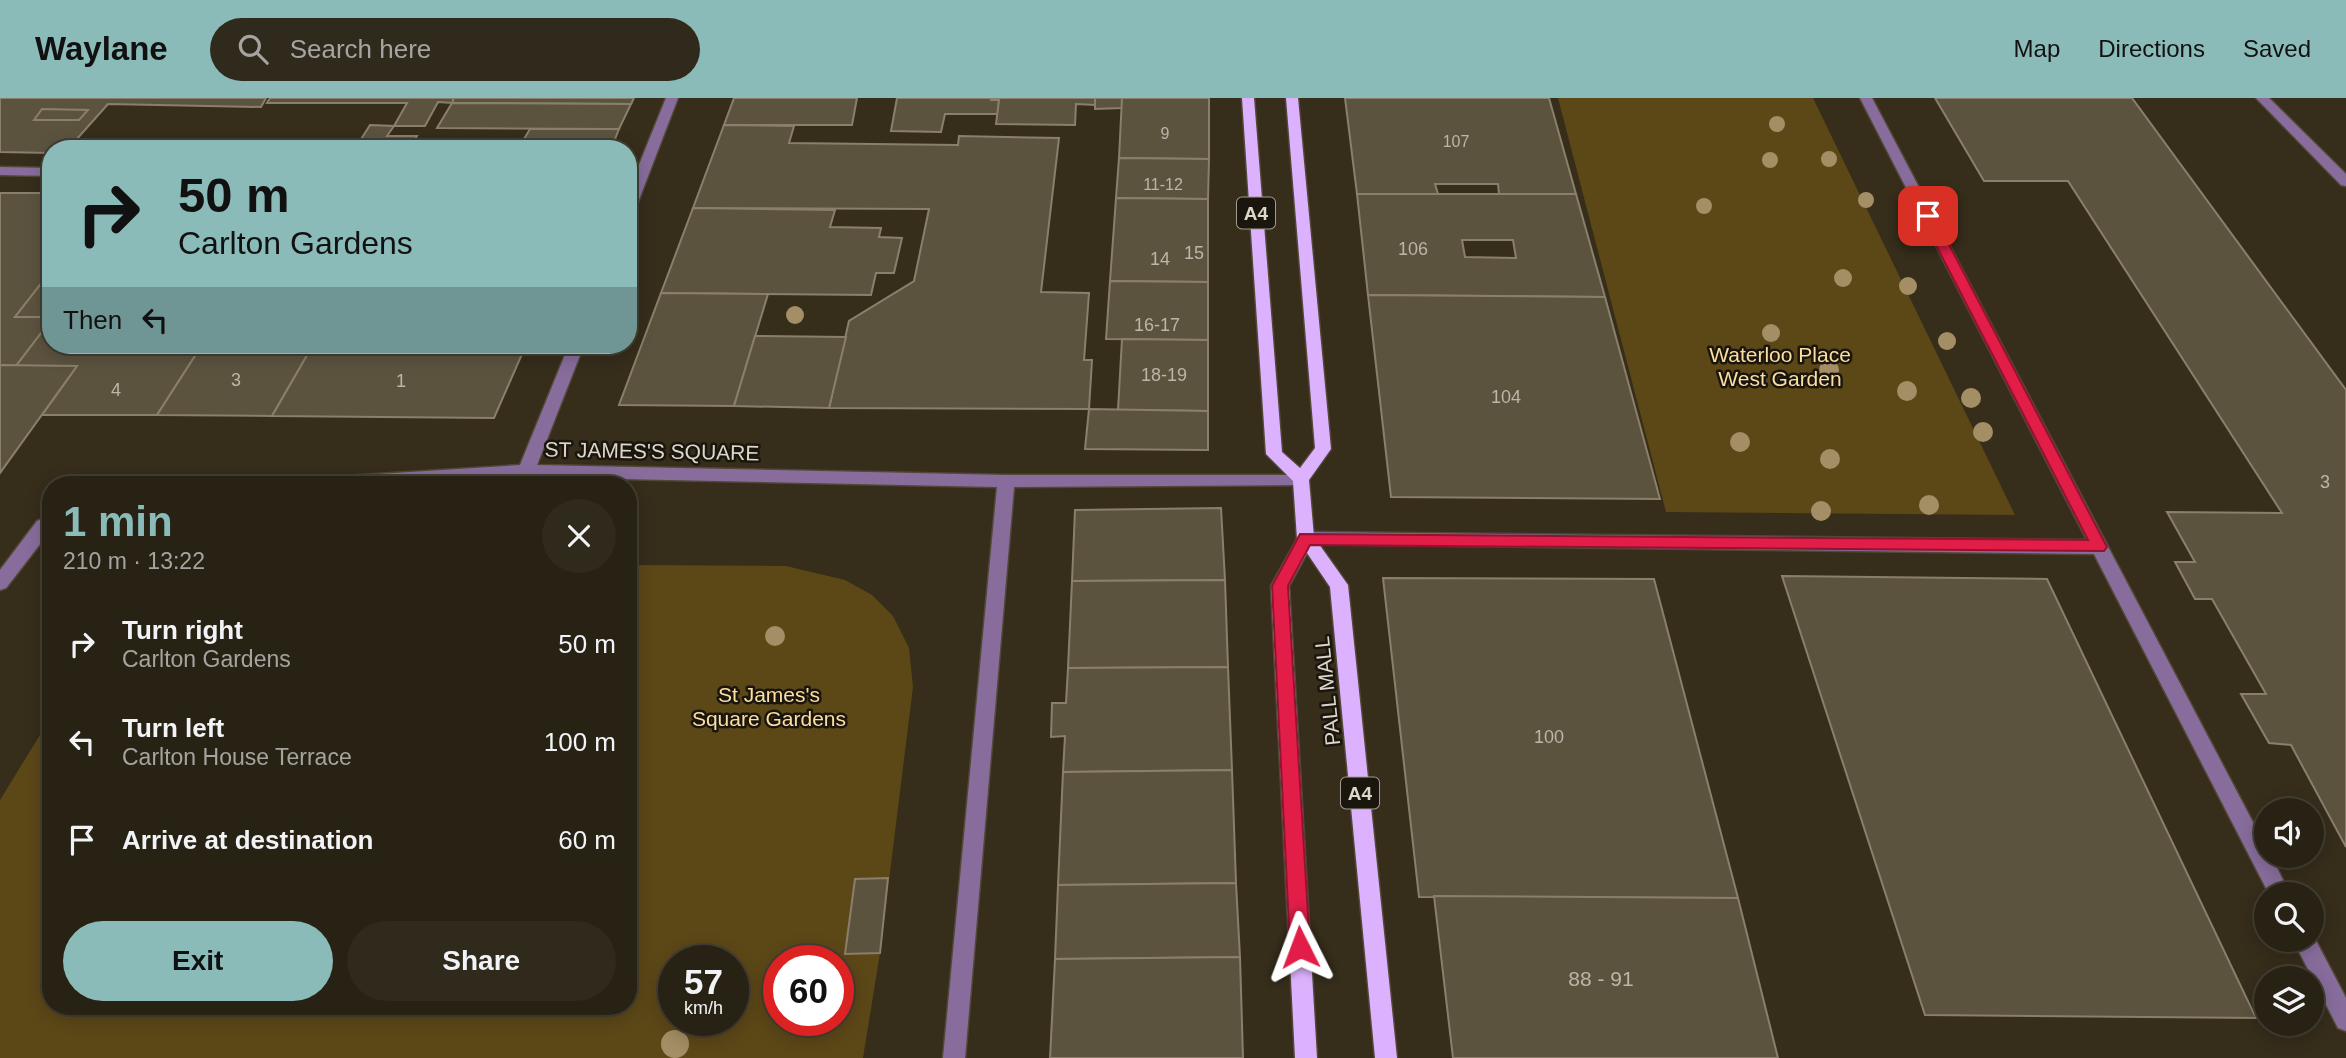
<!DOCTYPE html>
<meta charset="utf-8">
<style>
:root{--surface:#282214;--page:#302a1d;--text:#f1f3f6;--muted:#a5a4a0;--line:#443f34;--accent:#8bbbb9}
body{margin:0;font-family:Helvetica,sans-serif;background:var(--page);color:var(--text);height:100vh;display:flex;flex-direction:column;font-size:26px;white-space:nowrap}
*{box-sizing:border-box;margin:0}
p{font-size:23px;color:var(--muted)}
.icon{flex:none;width:38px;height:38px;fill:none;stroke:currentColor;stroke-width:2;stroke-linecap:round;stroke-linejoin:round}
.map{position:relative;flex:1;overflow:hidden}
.sheet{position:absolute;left:42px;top:378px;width:595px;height:539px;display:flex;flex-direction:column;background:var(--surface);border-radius:28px;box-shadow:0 4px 18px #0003,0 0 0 2px var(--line)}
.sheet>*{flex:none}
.top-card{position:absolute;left:42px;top:42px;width:595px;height:214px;border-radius:28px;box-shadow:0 4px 18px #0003,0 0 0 2px var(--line);background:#8bbbb9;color:#111;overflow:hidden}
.buttons{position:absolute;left:2254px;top:700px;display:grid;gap:14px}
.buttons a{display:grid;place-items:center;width:70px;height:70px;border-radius:50%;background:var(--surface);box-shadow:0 4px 18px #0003,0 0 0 2px var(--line);font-size:35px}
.speed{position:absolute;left:658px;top:847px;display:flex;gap:14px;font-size:35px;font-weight:700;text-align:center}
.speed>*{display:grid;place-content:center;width:91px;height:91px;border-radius:50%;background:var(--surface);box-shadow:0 4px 18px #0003,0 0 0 2px var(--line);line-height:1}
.speed small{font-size:18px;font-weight:400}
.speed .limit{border:10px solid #d22;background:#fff;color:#111}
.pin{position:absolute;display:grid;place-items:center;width:60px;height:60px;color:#fff;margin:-30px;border-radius:14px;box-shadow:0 4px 10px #0006}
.me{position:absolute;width:77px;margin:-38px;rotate:357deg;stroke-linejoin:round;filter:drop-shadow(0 0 5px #0008)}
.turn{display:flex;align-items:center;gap:24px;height:147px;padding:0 21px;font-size:32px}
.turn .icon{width:91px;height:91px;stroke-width:2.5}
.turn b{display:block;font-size:49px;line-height:60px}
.then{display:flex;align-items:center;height:66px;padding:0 21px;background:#0003;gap:14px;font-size:26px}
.round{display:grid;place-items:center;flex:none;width:74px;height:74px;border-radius:37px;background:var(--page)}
.headline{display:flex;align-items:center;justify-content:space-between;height:119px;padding:0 21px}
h1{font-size:42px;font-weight:700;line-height:52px;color:var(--accent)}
.cta{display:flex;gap:14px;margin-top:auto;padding:14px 21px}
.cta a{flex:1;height:80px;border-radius:42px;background:var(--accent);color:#111;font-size:28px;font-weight:700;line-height:80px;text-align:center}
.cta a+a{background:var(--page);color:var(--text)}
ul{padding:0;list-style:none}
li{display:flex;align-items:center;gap:21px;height:98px;padding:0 21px}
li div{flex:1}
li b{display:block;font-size:26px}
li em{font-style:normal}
header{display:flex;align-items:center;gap:42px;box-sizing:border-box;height:98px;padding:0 35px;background:var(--accent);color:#111}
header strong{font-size:33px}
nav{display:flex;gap:38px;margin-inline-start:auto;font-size:24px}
.search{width:490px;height:63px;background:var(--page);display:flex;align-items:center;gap:18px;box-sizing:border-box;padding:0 24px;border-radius:38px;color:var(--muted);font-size:26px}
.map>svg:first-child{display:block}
.green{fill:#5c4717;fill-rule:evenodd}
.building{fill:#5c533f;stroke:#8a7f6b;stroke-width:2;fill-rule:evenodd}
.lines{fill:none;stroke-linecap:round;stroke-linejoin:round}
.minor-casing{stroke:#514837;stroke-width:3}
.major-casing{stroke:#514837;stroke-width:3}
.minor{fill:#886d9c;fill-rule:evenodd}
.major{fill:#dcb1fe;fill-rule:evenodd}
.tree{fill:#a38e65}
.route{fill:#e11d48;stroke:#92132f;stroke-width:2}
.labels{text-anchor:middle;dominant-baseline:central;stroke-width:5;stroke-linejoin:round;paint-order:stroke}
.far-number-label{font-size:16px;fill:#bcb5a8}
.number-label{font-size:18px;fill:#bcb5a8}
.shield{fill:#1a160e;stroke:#a29c92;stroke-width:2}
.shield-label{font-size:19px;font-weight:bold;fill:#dcd6cb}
.park-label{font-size:21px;fill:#fcdea2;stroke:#1a160e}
.street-label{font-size:21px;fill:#dcd6cb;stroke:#1a160e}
.near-number-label{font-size:21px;fill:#bcb5a8}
</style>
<header>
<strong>Waylane</strong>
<div class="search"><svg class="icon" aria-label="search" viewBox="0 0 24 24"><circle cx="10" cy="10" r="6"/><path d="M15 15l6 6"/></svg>Search here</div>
<nav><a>Map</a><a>Directions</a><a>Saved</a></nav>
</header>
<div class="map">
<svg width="2346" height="960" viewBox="0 0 2346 960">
<rect width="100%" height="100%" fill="#362d1b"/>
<g class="green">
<polygon points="1558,0 1813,0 2015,417 1666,414"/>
<path d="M628 467 786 468 845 482 872 497 893 518 909 550 913 589 880 855 863 960H0V702L51 619V908H628ZM674 863H733V922H674ZM779 863H838V922H779Z"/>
</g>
<g class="building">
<polygon points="0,0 266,0 261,9 108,6 68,51 51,51 51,55 0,54"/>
<polygon points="270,0 454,0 452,5 438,4 425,28 394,28 407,5 267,5"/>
<polygon points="454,0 634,0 631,6 452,5"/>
<polygon points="734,0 857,0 852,27 724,27"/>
<polygon points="897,0 991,0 991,2 999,2 998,16 945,16 941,34 891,33"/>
<polygon points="991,0 1095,0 1095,7 1076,6 1075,27 996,26 999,2 991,2"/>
<polygon points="1095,0 1122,0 1122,10 1095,11"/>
<polygon points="1122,0 1209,0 1209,61 1119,60"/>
<polygon points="1345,0 1549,0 1576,96 1499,96 1498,86 1435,86 1438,96 1357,96"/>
<polygon points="1935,0 2132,0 2346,292 2346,749 2291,647 2269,645 2241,596 2266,596 2212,501 2195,501 2175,464 2195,464 2167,414 2282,415 2068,83 1984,83"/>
<polygon points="452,5 631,6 619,31 437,30"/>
<polygon points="42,11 88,12 79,22 34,22"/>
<polygon points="370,27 394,28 387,38 417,38 410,51 328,51 331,46 358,46"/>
<polygon points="724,27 794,28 789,45 958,47 959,38 1059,40 1041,194 1089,195 1084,262 1092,262 1089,311 829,310 849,223 914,183 929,111 693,110"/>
<polygon points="530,31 619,31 611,51 441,51 446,41 524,41"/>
<polygon points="290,46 331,46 328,51 287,51"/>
<polygon points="1119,60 1209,61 1208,101 1116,100"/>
<polygon points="0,95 51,95 51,173 15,219 51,219 51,222 16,268 0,267"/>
<path d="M1357 96H1576L1605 199 1368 197ZM1462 142H1513L1516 160 1465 159Z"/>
<polygon points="1116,100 1208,101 1208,184 1110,183"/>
<polygon points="693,110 835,112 830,129 881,130 879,139 902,140 894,175 876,175 871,197 661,195"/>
<polygon points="51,173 51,219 15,219"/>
<polygon points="1110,183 1208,184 1208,242 1106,241"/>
<polygon points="661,195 768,196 734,308 619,307"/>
<polygon points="1368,197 1605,199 1660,401 1391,399"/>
<polygon points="51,222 51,247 202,247 157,317 42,317 77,268 16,268"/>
<polygon points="755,238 846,239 829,310 734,308"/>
<polygon points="1122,241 1208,242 1208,313 1118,312"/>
<polygon points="202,247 313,247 272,318 157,317"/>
<polygon points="313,247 526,247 494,320 272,318"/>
<polygon points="0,267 77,268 0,375"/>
<polygon points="1089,311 1208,313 1208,352 1085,351"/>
<polygon points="1221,410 1225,482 1072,483 1075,412"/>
<polygon points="1782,478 2047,481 2256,920 1925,917"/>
<polygon points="1383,480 1654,481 1738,800 1419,799"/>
<polygon points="1225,482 1228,569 1068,570 1072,483"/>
<polygon points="1228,569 1232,672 1063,674 1065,638 1051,639 1052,605 1066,605 1068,570"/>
<polygon points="1232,672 1236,785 1058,787 1063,674"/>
<polygon points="888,780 880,855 845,856 855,781"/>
<polygon points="1236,785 1240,859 1055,861 1058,787"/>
<polygon points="1434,798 1738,800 1778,960 1453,960"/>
<polygon points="1240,859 1243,960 1050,960 1055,861"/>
</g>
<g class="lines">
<defs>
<g id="minor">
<polygon points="666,0 678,0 635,112 628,116 628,94"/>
<polygon points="1860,0 1872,0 2266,749 2266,758 2271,758 2290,796 2269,796 2094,456 1300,446 1297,441 1300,436 1306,434 2087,442"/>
<polygon points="2256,0 2269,0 2346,76 2346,88 2341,87"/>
<polygon points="0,69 51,70 51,78 0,77"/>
<polygon points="569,247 584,247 537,367 1006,377 1307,377 1309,381 1301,387 1014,389 965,960 943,960 997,389 526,379 405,387 290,387 298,381 520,367"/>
<polygon points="51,417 51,432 6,490 0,492 0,472 37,423"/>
<polygon points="2312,835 2346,900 2346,933 2338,930 2293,842 2312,842"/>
</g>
<polygon id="major" points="1242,0 1254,0 1282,354 1300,370 1315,350 1286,0 1298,0 1331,351 1309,382 1314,439 1348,487 1397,960 1375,960 1330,489 1307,455 1289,488 1317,960 1295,960 1271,488 1297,441 1293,383 1266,356"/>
</defs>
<use href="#minor" class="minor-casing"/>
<use href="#major" class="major-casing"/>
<use href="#minor" class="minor"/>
<use href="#major" class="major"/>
</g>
<g class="tree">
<circle cx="1777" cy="26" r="8"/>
<circle cx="1829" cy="61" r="8"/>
<circle cx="1770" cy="62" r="8"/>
<circle cx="1866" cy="102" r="8"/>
<circle cx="1704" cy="108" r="8"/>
<circle cx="1843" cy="180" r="9"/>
<circle cx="1908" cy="188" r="9"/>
<circle cx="795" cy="217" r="9"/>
<circle cx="1771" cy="235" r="9"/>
<circle cx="1947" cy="243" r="9"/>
<circle cx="1829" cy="272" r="10"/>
<circle cx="1907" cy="293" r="10"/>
<circle cx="1971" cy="300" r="10"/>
<circle cx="1983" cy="334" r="10"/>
<circle cx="1740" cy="344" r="10"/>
<circle cx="1830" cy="361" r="10"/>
<circle cx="1929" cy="407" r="10"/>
<circle cx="1821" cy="413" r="10"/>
<circle cx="775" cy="538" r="10"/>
<circle cx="675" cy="946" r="14"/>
</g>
<polygon class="route" points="1928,114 1934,118 2107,449 2104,453 1310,447 1288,488 1310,849 1307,856 1300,858 1293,856 1290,849 1272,488 1300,436 2088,442 1921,118"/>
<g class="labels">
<g class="far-number-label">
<text x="1165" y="35">9</text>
<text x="1456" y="43">107</text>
<text x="1163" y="86">11-12</text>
</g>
<g class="number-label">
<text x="1413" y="151">106</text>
<text x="1194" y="155">15</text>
<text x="1160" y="161">14</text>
<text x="1157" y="227">16-17</text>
<text x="1164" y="277">18-19</text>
<text x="236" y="282">3</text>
<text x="401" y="283">1</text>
<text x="116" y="292">4</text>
<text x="1506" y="299">104</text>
<text x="2325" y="384">3</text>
<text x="1549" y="639">100</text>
</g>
<g class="shield">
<rect x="1237" y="99.5" width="38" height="31" rx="5"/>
<rect x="1341" y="679.5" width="38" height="31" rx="5"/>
</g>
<g class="shield-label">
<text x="1256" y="115">A4</text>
<text x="1360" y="695">A4</text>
</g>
<g class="park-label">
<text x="1780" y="256">Waterloo Place<tspan x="1780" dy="24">West Garden</tspan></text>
<text x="769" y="596">St James's<tspan x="769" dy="24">Square Gardens</tspan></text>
</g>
<g class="street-label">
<text transform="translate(652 353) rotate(1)">ST JAMES'S SQUARE</text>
<text transform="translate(1327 593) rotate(-96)">PALL MALL</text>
</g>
<g class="near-number-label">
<text x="1601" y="880">88 - 91</text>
</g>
</g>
</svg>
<div class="buttons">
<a><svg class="icon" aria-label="sound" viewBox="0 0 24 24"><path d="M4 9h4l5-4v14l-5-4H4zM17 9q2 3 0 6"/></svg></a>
<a><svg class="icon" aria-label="search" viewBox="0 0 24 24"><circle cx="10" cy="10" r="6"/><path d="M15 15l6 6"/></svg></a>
<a><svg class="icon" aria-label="layers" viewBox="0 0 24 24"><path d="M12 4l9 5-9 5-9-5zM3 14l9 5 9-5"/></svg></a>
</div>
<div class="speed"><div>57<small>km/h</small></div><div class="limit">60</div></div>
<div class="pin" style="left:1928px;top:118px;background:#d93025"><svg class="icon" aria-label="arrive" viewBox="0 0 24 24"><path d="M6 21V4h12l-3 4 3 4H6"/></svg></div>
<svg class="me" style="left:1300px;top:849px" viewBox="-20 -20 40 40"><path d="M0-17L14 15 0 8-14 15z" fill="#e11d48" stroke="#fff" stroke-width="4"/></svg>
<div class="top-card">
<div class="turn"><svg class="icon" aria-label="right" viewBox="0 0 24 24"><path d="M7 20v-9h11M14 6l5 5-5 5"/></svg><div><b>50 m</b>Carlton Gardens</div></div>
<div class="then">Then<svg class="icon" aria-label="left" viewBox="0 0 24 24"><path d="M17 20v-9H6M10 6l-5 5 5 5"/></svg></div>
</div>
<section class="sheet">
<div class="headline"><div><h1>1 min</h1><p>210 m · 13:22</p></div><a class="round"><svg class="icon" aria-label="close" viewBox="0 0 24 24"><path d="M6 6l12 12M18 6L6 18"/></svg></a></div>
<ul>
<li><svg class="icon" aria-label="right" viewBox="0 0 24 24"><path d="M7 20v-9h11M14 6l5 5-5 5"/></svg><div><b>Turn right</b><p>Carlton Gardens</p></div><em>50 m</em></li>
<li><svg class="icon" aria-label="left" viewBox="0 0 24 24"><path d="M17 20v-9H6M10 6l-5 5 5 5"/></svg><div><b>Turn left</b><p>Carlton House Terrace</p></div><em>100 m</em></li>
<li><svg class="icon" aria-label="arrive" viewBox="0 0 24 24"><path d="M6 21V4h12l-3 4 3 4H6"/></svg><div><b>Arrive at destination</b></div><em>60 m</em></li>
</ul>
<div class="cta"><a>Exit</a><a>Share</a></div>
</section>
</div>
